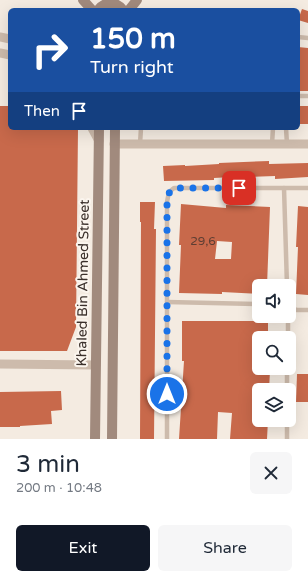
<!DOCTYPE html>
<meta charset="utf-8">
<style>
:root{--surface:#fff;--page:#f6f6f7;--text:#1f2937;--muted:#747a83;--accent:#111827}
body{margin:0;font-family:"Varela Round",sans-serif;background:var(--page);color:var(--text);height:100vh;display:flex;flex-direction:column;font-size:15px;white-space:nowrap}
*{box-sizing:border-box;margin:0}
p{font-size:13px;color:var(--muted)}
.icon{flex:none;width:22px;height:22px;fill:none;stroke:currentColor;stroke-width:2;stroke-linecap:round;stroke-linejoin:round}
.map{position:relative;height:439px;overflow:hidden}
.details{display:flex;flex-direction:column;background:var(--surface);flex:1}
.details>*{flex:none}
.hud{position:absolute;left:8px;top:8px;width:292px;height:122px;border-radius:6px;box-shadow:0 4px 16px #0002;background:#1a4fa0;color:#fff;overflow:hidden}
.controls{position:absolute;left:252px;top:279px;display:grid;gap:8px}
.controls a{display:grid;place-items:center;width:44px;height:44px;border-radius:6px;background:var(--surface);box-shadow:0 4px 16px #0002;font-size:20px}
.pin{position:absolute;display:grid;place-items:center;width:34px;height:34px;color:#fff;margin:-17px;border-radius:8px;box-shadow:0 2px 6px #0006}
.me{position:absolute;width:44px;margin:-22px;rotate:0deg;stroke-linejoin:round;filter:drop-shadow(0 0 3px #0008)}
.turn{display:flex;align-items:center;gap:14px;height:84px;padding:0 16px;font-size:18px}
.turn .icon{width:52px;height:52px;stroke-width:2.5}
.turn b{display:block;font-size:28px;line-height:34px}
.then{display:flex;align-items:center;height:38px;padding:0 16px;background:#0003;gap:8px;font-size:15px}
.round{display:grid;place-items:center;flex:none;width:42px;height:42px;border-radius:6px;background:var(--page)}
.summary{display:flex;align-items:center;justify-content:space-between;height:68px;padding:0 16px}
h1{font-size:24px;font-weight:600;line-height:30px}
.action{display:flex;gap:8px;margin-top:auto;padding:8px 16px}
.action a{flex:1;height:46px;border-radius:6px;background:var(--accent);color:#fff;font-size:16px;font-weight:600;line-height:46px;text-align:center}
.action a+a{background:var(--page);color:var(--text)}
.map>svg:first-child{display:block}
.building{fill:#c8694b;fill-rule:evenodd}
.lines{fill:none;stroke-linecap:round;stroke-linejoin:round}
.lane{stroke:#cdbbac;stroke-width:4.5}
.street{stroke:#cdbbac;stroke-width:9}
.secondary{stroke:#a18a7d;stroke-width:10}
.route{stroke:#1a73e8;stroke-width:7;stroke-dasharray:0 12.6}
.labels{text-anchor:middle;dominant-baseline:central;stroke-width:4;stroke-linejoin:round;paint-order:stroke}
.number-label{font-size:12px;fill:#5e3e33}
.street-label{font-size:14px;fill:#3b302b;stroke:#fbf5ee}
</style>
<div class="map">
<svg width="308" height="439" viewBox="0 0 308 439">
<rect width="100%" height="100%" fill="#f4ebe1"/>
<g class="building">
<polygon points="302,9 308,11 308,23 298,20"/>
<polygon points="298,47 308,48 308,91 298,91"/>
<polygon points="0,106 10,106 10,128 78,128 76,327 67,351 0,351"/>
<rect x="298" y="106" width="10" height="18"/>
<polygon points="269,161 269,164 308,163 308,177 275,179 275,176 248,177 248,176 214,178 214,180 164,181 163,166 185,165 185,166 219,164 219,163"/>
<polygon points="140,202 155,202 154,229 156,229 154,439 140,439 141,222 140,222"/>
<path d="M181 204 226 208V205L270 207 267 286H259V294L222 292V294L179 293 181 245H179ZM217 241 232 242 231 259H215Z"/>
<polygon points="298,206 308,207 308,295 296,294 298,247 296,247"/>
<polygon points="182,321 268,321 268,338 259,338 259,370 270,371 269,390 259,390 259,420 268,420 267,439 230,439 232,413 218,412 217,439 179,439 184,361 182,361"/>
<polygon points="297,374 308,374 308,402 296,402"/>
<polygon points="61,391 62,410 51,411 52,424 20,426 20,427 0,427 0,392"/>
</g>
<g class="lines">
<g class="lane">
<polyline points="298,37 308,38"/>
<polyline points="298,96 308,96"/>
<polyline points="286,128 287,144"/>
<polyline points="140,144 141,128"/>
<polyline points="272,144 273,128"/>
<polyline points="284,188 287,286"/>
<polyline points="167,302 259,304"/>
<polyline points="289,308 297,310 308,310"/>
<polyline points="288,338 288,316"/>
<polyline points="287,390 287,368"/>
<polyline points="167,439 167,202 169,192 174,188 308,188"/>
<polyline points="287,439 287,420"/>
</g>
<g class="street">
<polyline points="0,37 10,39"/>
<polyline points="0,53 10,55"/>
<polyline points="92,128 99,141"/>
<polyline points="114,144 308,144"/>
<polyline points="0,364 96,365"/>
</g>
<g class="secondary">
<polyline points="83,0 92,10"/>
<path d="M98 10C105 1 116 1 123 10"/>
<polyline points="129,10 137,0"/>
<polyline points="95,439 99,128"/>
<polyline points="112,439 115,128"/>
</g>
</g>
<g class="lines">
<path class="route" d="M167 394V202C168 194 169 189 178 188H239"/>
</g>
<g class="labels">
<g class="number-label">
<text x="203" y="241">29,6</text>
</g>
<g class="street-label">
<text transform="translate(83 283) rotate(-89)">Khaled Bin Ahmed Street</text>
</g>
</g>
</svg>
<div class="controls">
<a><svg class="icon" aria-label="sound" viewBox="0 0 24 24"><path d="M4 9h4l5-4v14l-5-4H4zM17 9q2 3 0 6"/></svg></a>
<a><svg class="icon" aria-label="search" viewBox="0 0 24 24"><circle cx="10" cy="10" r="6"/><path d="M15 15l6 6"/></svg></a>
<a><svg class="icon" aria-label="layers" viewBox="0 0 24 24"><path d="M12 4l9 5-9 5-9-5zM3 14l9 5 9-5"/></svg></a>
</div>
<div class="pin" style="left:239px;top:188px;background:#d93025"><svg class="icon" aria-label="arrive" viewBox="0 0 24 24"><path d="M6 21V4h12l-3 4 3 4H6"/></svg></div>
<svg class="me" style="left:167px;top:394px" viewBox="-20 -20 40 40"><circle r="17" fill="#1a73e8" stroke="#fff" stroke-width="3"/><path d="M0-11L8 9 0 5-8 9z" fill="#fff"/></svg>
<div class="hud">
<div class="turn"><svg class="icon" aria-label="right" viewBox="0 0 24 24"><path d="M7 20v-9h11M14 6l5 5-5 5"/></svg><div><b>150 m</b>Turn right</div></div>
<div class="then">Then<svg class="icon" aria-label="arrive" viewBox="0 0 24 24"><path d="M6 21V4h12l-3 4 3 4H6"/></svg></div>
</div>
</div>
<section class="details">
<div class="summary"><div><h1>3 min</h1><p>200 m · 10:48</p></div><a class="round"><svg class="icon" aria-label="close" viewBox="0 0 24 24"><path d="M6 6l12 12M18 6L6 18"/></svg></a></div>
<div class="action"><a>Exit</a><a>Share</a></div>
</section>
